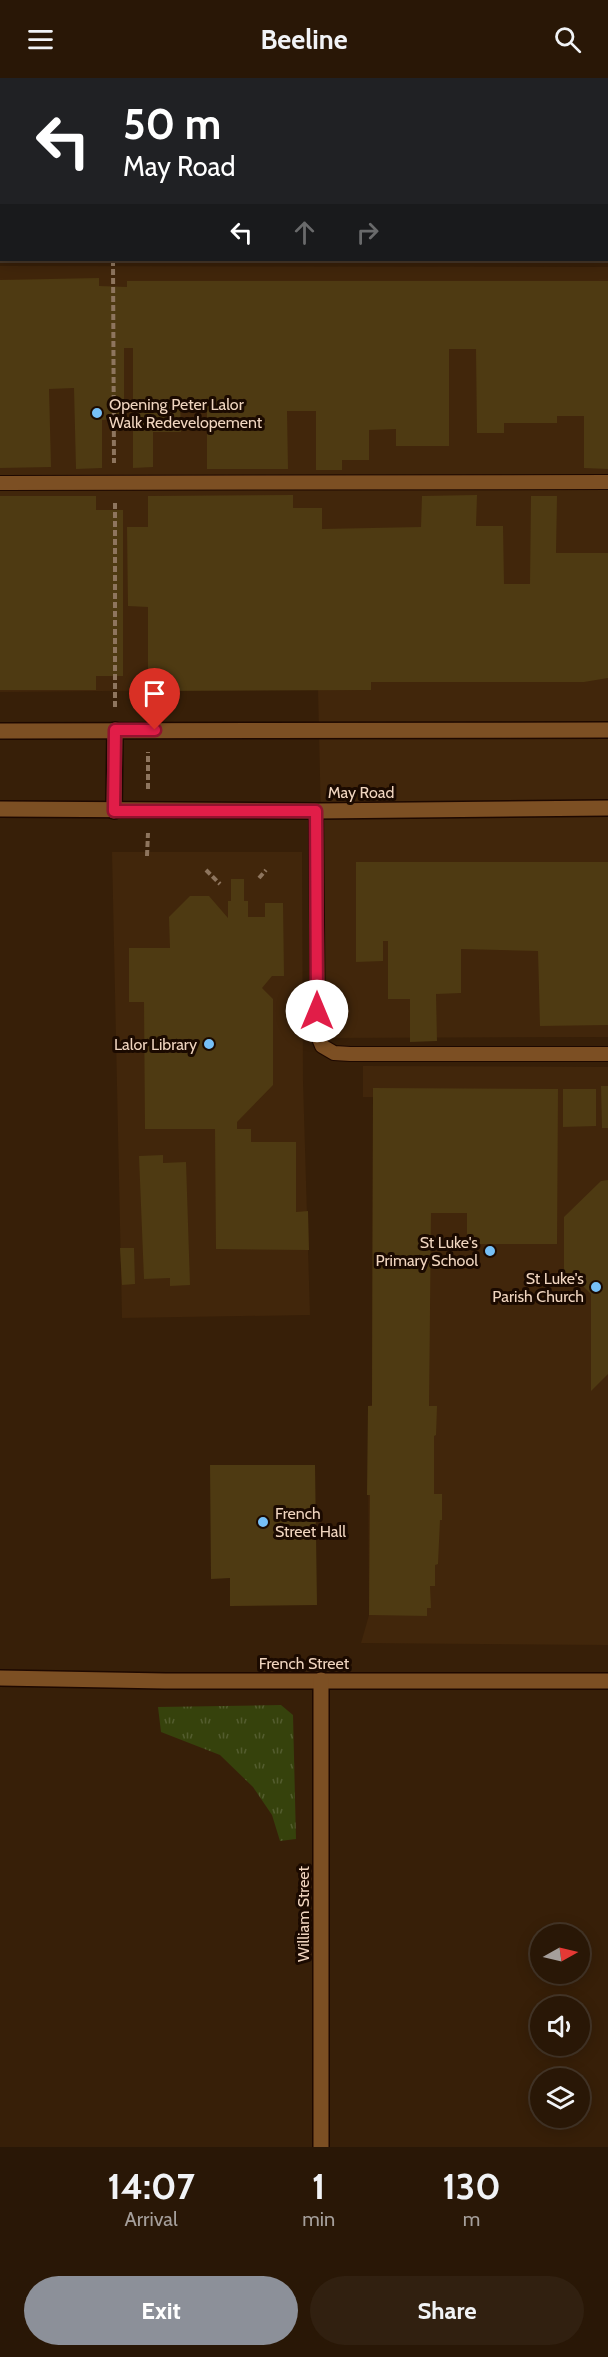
<!DOCTYPE html>
<style>
:root{--surface:#291706;--page:#312010;--text:#f1f3f6;--muted:#a59f9b;--line:#453628;--accent:#8c9099}
body{margin:0;font-family:Cabin,sans-serif;background:var(--page);color:var(--text);height:100vh;display:flex;flex-direction:column;font-size:22px;white-space:nowrap}
*{box-sizing:border-box;margin:0}
p{font-size:20px;color:var(--muted)}
.icon{flex:none;width:33px;height:33px;fill:none;stroke:currentColor;stroke-width:2;stroke-linecap:round;stroke-linejoin:round}
.map{position:relative;height:2069px;overflow:hidden}
.side{display:flex;flex-direction:column;background:var(--surface);flex:1}
.side>*{flex:none}
.banner{position:absolute;left:0px;top:0px;width:609px;height:183px;box-shadow:0 3px 15px #0003,0 0 0 2px var(--line);background:#202124;color:#fff;overflow:hidden}
.needle{width:39px;rotate:82deg}
.controls{position:absolute;left:530px;top:1846px;display:grid;gap:12px}
.controls a{display:grid;place-items:center;width:60px;height:60px;border-radius:50%;background:var(--surface);box-shadow:0 3px 15px #0003,0 0 0 2px var(--line);font-size:30px}
.pin{position:absolute;display:grid;place-items:center;width:51px;height:51px;color:#fff;margin:-62px -26px;border-radius:50% 50% 50% 0;rotate:-45deg;box-shadow:0 0 6px #0007}
.pin .icon{rotate:45deg}
.me{position:absolute;width:66px;margin:-33px;rotate:0deg;stroke-linejoin:round;filter:drop-shadow(0 0 4px #0008)}
.turn{display:flex;align-items:center;gap:21px;height:126px;padding:0 24px;font-size:27px}
.turn .icon{width:78px;height:78px;stroke-width:2.5}
.turn b{display:block;font-size:42px;line-height:51px}
.lanes{display:flex;align-items:center;height:57px;padding:0 24px;background:#0003;justify-content:center;gap:30px;direction:ltr}
.lanes .off{opacity:.35}
.eta{display:flex;justify-content:space-evenly;align-items:center;height:102px;text-align:center}
.eta b{font-size:36px;font-weight:700;line-height:42px}
.action{display:flex;gap:12px;margin-top:auto;padding:12px 24px}
.action a{flex:1;height:69px;border-radius:36px;background:var(--accent);color:#fff;font-size:24px;font-weight:700;line-height:69px;text-align:center}
.action a+a{background:var(--page);color:var(--text)}
header{display:flex;justify-content:space-between;align-items:center;height:78px;padding:0 24px;background:var(--surface);font-size:27px;font-weight:700}
.map>svg:first-child{display:block}
.built{fill:#41260b}
.grass{fill:url(#grass-tufts)}
.park{fill:url(#park-crowns)}
.building{fill:#4e3a12}
.lines{fill:none;stroke-linecap:round;stroke-linejoin:round}
.lane-casing{stroke:#1d0800;stroke-width:16}
.street-casing{stroke:#1d0800;stroke-width:18}
.secondary-casing{stroke:#1d0800;stroke-width:18}
.path{stroke:#8e755e;stroke-width:4;stroke-dasharray:6 3;stroke-linecap:butt}
.lane{stroke:#7c4f23;stroke-width:14}
.street{stroke:#7c4f23;stroke-width:15}
.secondary{stroke:#916664;stroke-width:15}
.route-casing{stroke:#92132f;stroke-width:15}
.route{stroke:#e11d48;stroke-width:10}
.poi-dot{fill:#76c0f7;stroke:#1b0a00;stroke-width:2}
.labels{text-anchor:middle;dominant-baseline:central;stroke-width:6;stroke-linejoin:round;paint-order:stroke}
.poi-label{font-size:16px;fill:#f0d5bf;stroke:#1b0a00;text-anchor:end}
.street-label{font-size:16px;fill:#f0d5bf;stroke:#1b0a00}
</style>
<header><svg class="icon" aria-label="menu" viewBox="0 0 24 24"><path d="M4 6h16M4 12h16M4 18h16"/></svg>Beeline<svg class="icon" aria-label="search" viewBox="0 0 24 24"><circle cx="10" cy="10" r="6"/><path d="M15 15l6 6"/></svg></header>
<div class="map">
<svg width="608" height="2069" viewBox="0 0 608 2069">
<defs>
<pattern id="grass-tufts" width="24" height="20" patternUnits="userSpaceOnUse" patternTransform="scale(1.5)"><rect width="24" height="20" fill="#36420c"/><path d="M3 7l-1-3M5 7V3M7 7l1-3M15 17l-1-3M17 17v-4M19 17l1-3" fill="none" stroke="#535c2e"/></pattern>
<pattern id="park-crowns" width="20" height="18" patternUnits="userSpaceOnUse" patternTransform="scale(1.5)"><rect width="20" height="18" fill="#36420c"/><path d="M2 6a3 3 0 1 1 6 0M12 15a3 3 0 1 1 6 0" fill="none" stroke="#535c2e"/></pattern>
</defs>
<rect width="100%" height="100%" fill="#371f08"/>
<g class="built">
<polygon points="0,188 608,189 608,959 326,960 318,611 0,614"/>
<polygon points="112,774 302,774 303,1003 310,1237 122,1240"/>
<polygon points="363,988 608,989 608,1567 361,1565 369,1537 368,1328 372,1327 373,1019 363,1019"/>
</g>
<polygon class="grass" points="281,1627 293,1637 296,1761 280,1763 272,1737 253,1709 220,1677 161,1654 158,1629"/>
<polygon class="park" points="394,0 608,0 608,21 608,2"/>
<g class="building">
<polygon points="99,200 99,208 127,209 127,203 608,203 608,391 584,390 584,338 557,338 557,345 504,345 504,355 477,355 476,271 449,271 449,368 396,368 396,351 369,352 369,382 342,382 342,392 316,392 316,333 287,333 288,391 207,391 207,325 180,325 181,354 153,354 153,389 133,390 133,270 124,270 124,341 102,342 102,390 76,391 74,310 49,311 51,389 0,390 0,202"/>
<polygon points="293,417 293,430 322,430 322,451 421,449 422,418 477,417 476,448 503,448 504,506 530,506 531,418 557,418 556,475 608,475 608,600 584,604 371,604 371,612 148,613 148,529 128,528 127,449 148,449 148,418"/>
<polygon points="0,418 96,418 96,432 123,432 123,598 96,598 96,612 0,612"/>
<polygon points="356,784 608,784 608,947 540,948 538,873 461,871 461,915 436,916 437,963 410,964 410,921 388,921 388,863 383,863 383,883 356,884"/>
<polygon points="231,801 244,801 244,823 248,823 248,839 265,839 265,825 283,825 284,898 272,898 262,910 273,921 273,1007 237,1044 237,1051 251,1051 251,1064 296,1064 296,1134 308,1133 309,1172 216,1171 215,1051 145,1051 144,924 129,924 129,870 170,870 169,839 190,818 209,818 228,840 228,823 231,823"/>
<polygon points="601,1008 608,1008 608,1050 602,1050"/>
<polygon points="373,1010 558,1011 557,1166 467,1166 467,1135 431,1135 429,1328 437,1328 436,1357 434,1358 434,1416 442,1416 442,1442 440,1442 438,1486 435,1487 435,1508 430,1508 431,1530 427,1530 427,1538 369,1537 370,1417 367,1417 368,1328 372,1328"/>
<polygon points="563,1011 596,1011 596,1048 563,1049"/>
<polygon points="163,1077 163,1085 186,1084 190,1207 170,1208 170,1200 144,1201 139,1078"/>
<polygon points="608,1102 608,1296 591,1313 591,1216 577,1202 564,1202 564,1139 601,1103"/>
<polygon points="120,1170 134,1170 135,1206 122,1207"/>
<polygon points="210,1387 315,1387 317,1527 230,1528 230,1500 211,1501"/>
</g>
<g class="lines">
<defs>
<g id="lane">
<polyline points="0,405 608,404"/>
<polyline points="316,733 318,958 322,968 334,975 350,976 608,976"/>
</g>
<g id="street">
<polyline points="0,653 608,652"/>
<polyline points="0,731 316,733 608,730"/>
<polyline points="114,733 115,652"/>
<polyline points="0,1600 165,1603 608,1603"/>
<polyline points="321,2069 321,1602"/>
</g>
<g id="secondary">
<polyline points="304,0 304,2"/>
<polyline points="347,0 347,2"/>
<polyline points="0,56 2,56"/>
</g>
</defs>
<use href="#lane" class="lane-casing"/>
<use href="#street" class="street-casing"/>
<use href="#secondary" class="secondary-casing"/>
<g class="path">
<polyline points="113,182 114,385"/>
<polyline points="115,425 115,631"/>
<polyline points="148,711 148,674"/>
<polyline points="147,778 148,755"/>
<polyline points="206,792 220,806"/>
<polyline points="259,800 266,792"/>
</g>
<use href="#lane" class="lane"/>
<use href="#street" class="street"/>
<use href="#secondary" class="secondary"/>
</g>
<g class="lines">
<defs>
<polyline id="route" points="155,652 115,652 114,733 316,733 317,933"/>
</defs>
<use href="#route" class="route-casing"/>
<use href="#route" class="route"/>
</g>
<g class="poi-dot">
<circle cx="97" cy="335" r="6"/>
<circle cx="209" cy="966" r="6"/>
<circle cx="490" cy="1173" r="6"/>
<circle cx="596" cy="1209" r="6"/>
<circle cx="263" cy="1444" r="6"/>
</g>
<g class="labels">
<g class="poi-label">
<text x="109" y="326" text-anchor="start">Opening Peter Lalor<tspan x="109" dy="18">Walk Redevelopement</tspan></text>
<text x="197" y="966">Lalor Library</text>
<text x="478" y="1164">St Luke's<tspan x="478" dy="18">Primary School</tspan></text>
<text x="584" y="1200">St Luke's<tspan x="584" dy="18">Parish Church</tspan></text>
<text x="275" y="1435" text-anchor="start">French<tspan x="275" dy="18">Street Hall</tspan></text>
</g>
<g class="street-label">
<text x="361" y="714">May Road</text>
<text x="304" y="1585">French Street</text>
<text transform="translate(303 1836) rotate(-90)">William Street</text>
</g>
</g>
</svg>
<div class="controls">
<a><svg class="needle" viewBox="-14 -14 28 28"><path d="M0-13l5 13h-10z" fill="#e53935"/><path d="M0 13l5-13h-10z" fill="#a59f9b"/></svg></a>
<a><svg class="icon" aria-label="sound" viewBox="0 0 24 24"><path d="M4 9h4l5-4v14l-5-4H4zM17 9q2 3 0 6"/></svg></a>
<a><svg class="icon" aria-label="layers" viewBox="0 0 24 24"><path d="M12 4l9 5-9 5-9-5zM3 14l9 5 9-5"/></svg></a>
</div>
<div class="pin" style="left:155px;top:652px;background:#d93025"><svg class="icon" aria-label="arrive" viewBox="0 0 24 24"><path d="M6 21V4h12l-3 4 3 4H6"/></svg></div>
<svg class="me" style="left:317px;top:933px" viewBox="-20 -20 40 40"><circle r="19" fill="#fff"/><path d="M0-13L10 11 0 6-10 11z" fill="#e11d48"/></svg>
<div class="banner">
<div class="turn"><svg class="icon" aria-label="left" viewBox="0 0 24 24"><path d="M17 20v-9H6M10 6l-5 5 5 5"/></svg><div><b>50 m</b>May Road</div></div>
<div class="lanes"><svg class="icon" aria-label="left" viewBox="0 0 24 24"><path d="M17 20v-9H6M10 6l-5 5 5 5"/></svg><svg class="icon off" aria-label="ahead" viewBox="0 0 24 24"><path d="M12 20V5M6 11l6-6 6 6"/></svg><svg class="icon off" aria-label="right" viewBox="0 0 24 24"><path d="M7 20v-9h11M14 6l5 5-5 5"/></svg></div>
</div>
</div>
<section class="side">
<div class="eta">
<div><b>14:07</b><p>Arrival</p></div>
<div><b>1</b><p>min</p></div>
<div><b>130</b><p>m</p></div>
</div>
<div class="action"><a>Exit</a><a>Share</a></div>
</section>
